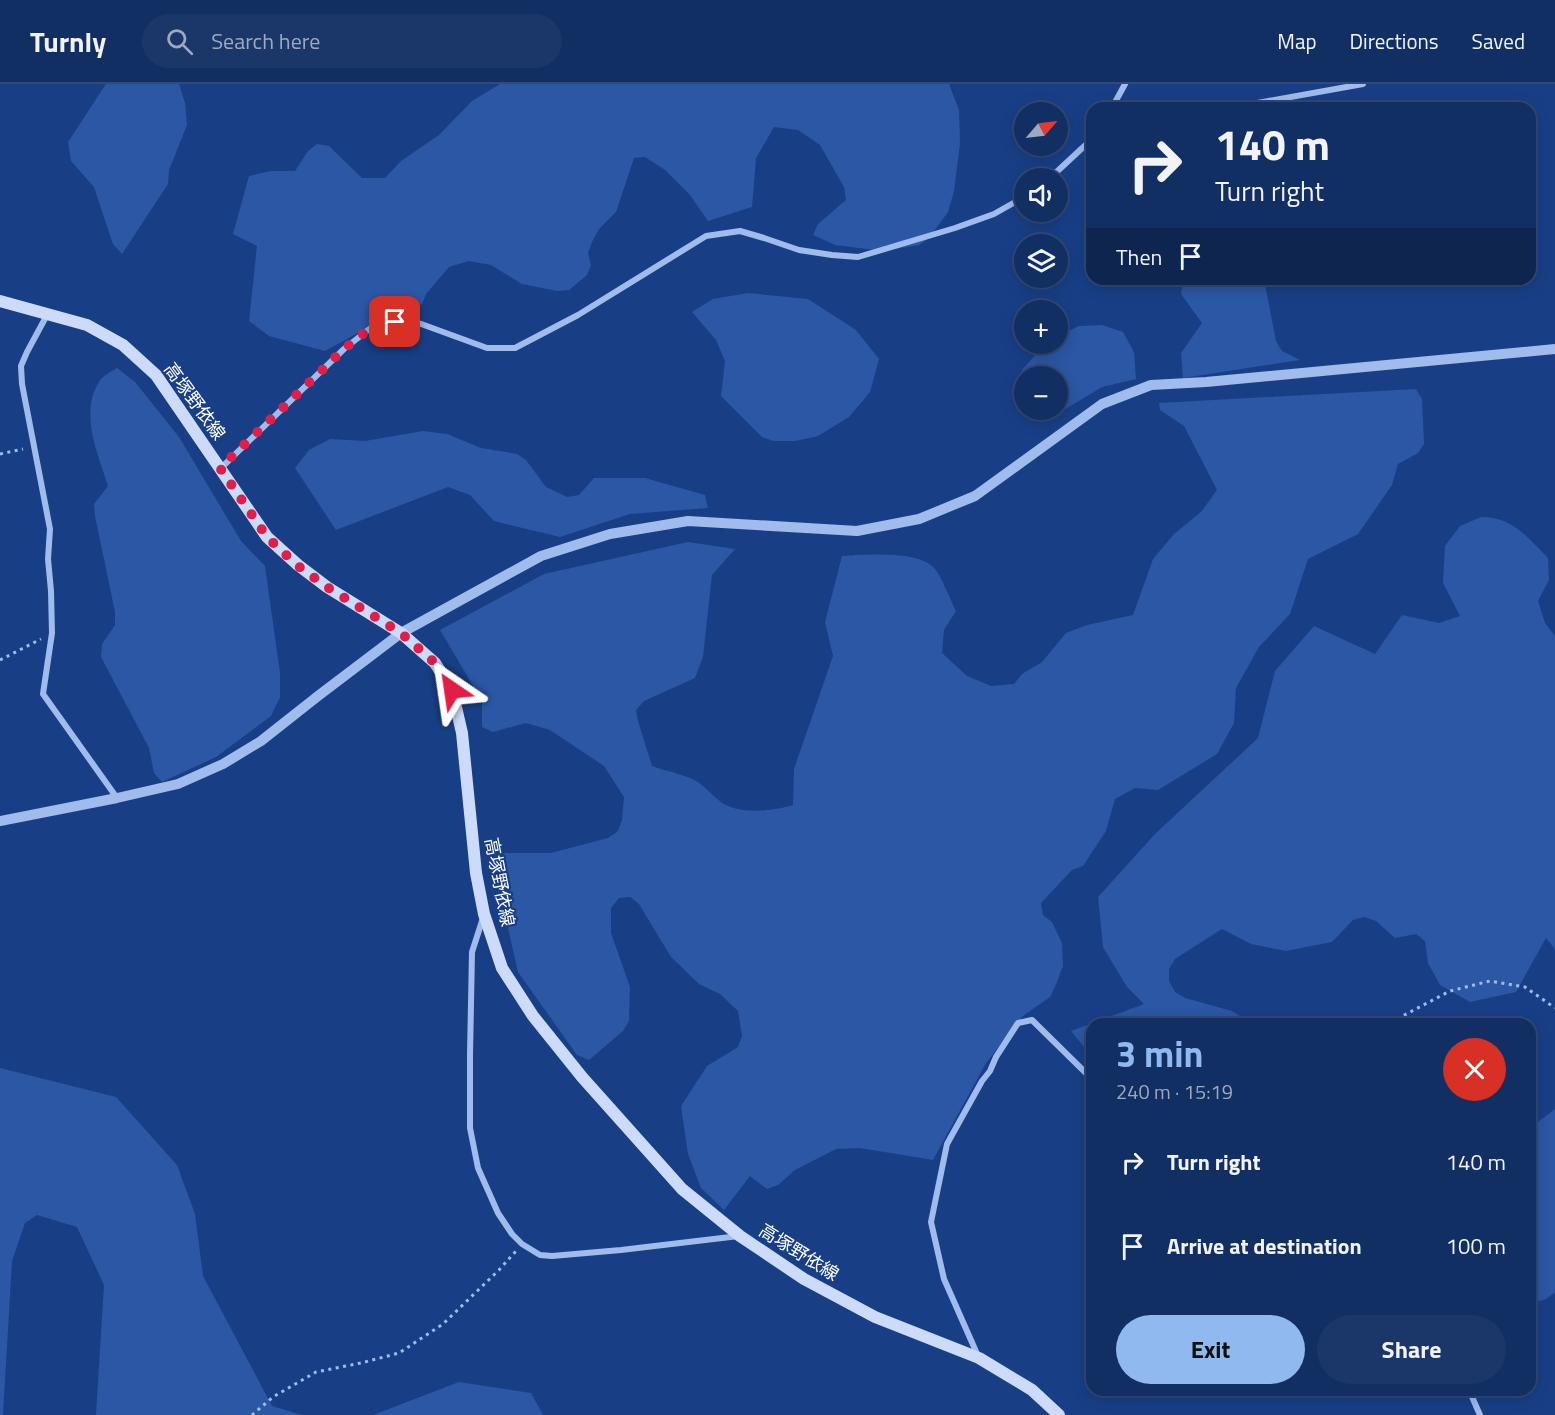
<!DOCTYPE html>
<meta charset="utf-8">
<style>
:root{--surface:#122f64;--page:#1b376a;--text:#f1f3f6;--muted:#9ca9bf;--line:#314a78;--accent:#90b9f0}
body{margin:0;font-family:"Titillium Web","Noto Sans JP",sans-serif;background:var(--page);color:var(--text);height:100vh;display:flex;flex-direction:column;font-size:22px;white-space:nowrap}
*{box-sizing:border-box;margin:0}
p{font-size:20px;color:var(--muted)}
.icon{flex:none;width:33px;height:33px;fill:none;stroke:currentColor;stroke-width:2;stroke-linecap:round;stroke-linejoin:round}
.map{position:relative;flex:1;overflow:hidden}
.sheet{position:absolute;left:1086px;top:934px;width:450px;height:378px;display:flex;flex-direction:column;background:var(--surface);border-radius:18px;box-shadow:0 3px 15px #0003,0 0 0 2px var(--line)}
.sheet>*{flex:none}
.top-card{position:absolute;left:1086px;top:18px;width:450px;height:183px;border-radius:18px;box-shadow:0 3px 15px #0003,0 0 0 2px var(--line);background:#122f64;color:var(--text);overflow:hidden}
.needle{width:39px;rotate:62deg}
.tools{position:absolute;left:1014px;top:18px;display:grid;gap:12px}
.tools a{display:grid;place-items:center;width:54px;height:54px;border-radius:50%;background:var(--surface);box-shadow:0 3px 15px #0003,0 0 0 2px var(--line);font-size:30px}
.pin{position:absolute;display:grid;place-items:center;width:51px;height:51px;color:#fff;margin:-26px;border-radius:12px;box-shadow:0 3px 9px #0006}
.me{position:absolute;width:66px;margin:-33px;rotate:328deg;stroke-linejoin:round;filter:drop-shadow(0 0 4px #0008)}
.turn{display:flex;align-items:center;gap:21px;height:126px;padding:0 30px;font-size:27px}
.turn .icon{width:78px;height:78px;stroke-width:2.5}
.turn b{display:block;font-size:42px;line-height:51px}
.then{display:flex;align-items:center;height:57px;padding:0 30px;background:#0003;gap:12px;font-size:22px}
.round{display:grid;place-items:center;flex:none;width:63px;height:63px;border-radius:32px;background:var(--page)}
.overview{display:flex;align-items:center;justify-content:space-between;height:102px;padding:0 30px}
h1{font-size:36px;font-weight:700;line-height:45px;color:var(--accent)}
.button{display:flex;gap:12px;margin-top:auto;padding:12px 30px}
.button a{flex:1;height:69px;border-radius:36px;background:var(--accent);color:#111;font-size:24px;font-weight:700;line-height:69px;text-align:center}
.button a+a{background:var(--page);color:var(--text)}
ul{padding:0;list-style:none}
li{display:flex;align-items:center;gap:18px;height:84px;padding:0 30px}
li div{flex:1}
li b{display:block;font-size:22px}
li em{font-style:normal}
header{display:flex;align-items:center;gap:36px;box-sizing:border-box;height:84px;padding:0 30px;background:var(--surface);border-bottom:2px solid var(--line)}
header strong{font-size:28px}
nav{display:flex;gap:33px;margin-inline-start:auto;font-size:21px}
.search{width:420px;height:54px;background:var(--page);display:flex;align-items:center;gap:15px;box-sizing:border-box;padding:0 21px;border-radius:33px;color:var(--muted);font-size:22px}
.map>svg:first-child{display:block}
.green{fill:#2b57a4;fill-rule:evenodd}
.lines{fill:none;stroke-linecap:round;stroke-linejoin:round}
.path{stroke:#9fbced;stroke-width:3;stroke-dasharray:3 4.5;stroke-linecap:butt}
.minor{stroke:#9fbced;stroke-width:6}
.tertiary{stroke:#9fbced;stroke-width:10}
.secondary{stroke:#cbdbf9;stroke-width:12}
.route{stroke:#e11d48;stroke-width:10;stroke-dasharray:0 18}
.labels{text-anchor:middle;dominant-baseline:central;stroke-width:4.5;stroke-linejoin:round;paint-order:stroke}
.street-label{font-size:18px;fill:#fff;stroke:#183f86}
</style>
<header>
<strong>Turnly</strong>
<div class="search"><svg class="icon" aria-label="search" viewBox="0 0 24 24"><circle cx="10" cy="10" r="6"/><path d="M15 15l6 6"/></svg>Search here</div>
<nav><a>Map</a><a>Directions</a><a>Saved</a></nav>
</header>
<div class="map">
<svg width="1555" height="1331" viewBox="0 0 1555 1331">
<rect width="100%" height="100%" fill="#183f86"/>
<g class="green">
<polygon points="106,0 179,0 185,19 187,41 169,86 168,100 122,170 113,160 94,103 71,77 68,58"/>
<polygon points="500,0 949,0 959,26 960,60 954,107 948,128 928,155 919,161 883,167 835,161 813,151 818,140 846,116 844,103 820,61 798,46 774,43 756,74 752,123 708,137 690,111 665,86 645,73 634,74 616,128 599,145 592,158 588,169 591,181 587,191 569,206 557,207 522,200 491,181 469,177 449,183 426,210 422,220 413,227 385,234 325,267 269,252 249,237 257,162 233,150 249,92 271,87 295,87 308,67 317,60 329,62 362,94 385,94 401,77 439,51 472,17"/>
<polygon points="1184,195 1264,195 1276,257 1282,267 1300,276 1183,294 1181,269 1202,239 1181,210"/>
<polygon points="748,209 808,215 856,246 879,275 870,308 849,333 818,352 795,357 773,357 762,353 721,312 725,277 716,256 692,228 713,215"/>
<path d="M1102 241 1123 248 1134 268 1136 295 1102 303 1052 333 1029 332 1022 323V286L1045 260H1058V252L1079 242ZM1024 292H1058V326H1024Z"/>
<path d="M117 284 135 298 179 353 241 457 265 482 280 589V613L271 632 216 673 162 698 154 689 149 664 101 573 102 560 115 541V528L95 432 94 420 108 402C98 370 79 330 99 298 102 292 111 288 117 284Z"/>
<path d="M1416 305 1422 315 1424 360 1418 369 1398 380 1392 401 1358 450 1308 475 1290 530 1259 563 1236 604 1234 639 1217 670 1158 706 1135 704 1115 715 1106 747 1083 782 1072 786 1041 819 1043 831 1052 838 1062 859 1063 882 1055 903 1050 913 1023 932 986 979 933 1076 860 1064 836 1065 795 1086 778 1101 767 1105 750 1092 724 1126 701 1104 688 1070 681 1022 707 982 738 963 742 952 738 927 720 910 699 900 671 873 639 820 630 813 619 814 611 824V849L630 903 629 937 623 947 589 976 577 971 518 888 492 774 502 769H551L608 754 618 747 622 736 624 713 604 682 550 646 526 639 493 648 482 643V617L440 546 544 490 688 458 735 465 712 491 703 573 695 594 644 617 636 626 638 637 652 682C665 687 684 690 696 697 705 702 713 712 721 718 738 731 774 727 793 721L794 685 833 572 825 538 842 472C865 471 918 466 934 484 941 491 951 517 956 527L944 546 942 569 967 592 991 602 1014 600 1022 590 1042 578 1066 549 1087 541 1133 531 1153 475 1174 450 1201 428 1217 406 1184 342 1160 326 1159 319Z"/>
<polygon points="423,347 447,350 481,364 517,370 526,376 546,403 567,413 579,411 594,394 645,394 705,411 708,424 630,430 560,453 494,437 470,411 448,403 336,446 295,384 309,366 330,355 365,357"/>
<path d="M1481 433C1513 433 1527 453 1548 474L1549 496 1538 517 1545 539 1555 552V865L1546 854 1516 908 1470 918 1440 901 1428 879 1425 857 1416 850 1395 854 1376 837 1364 833 1353 836 1332 858 1286 867 1251 860 1222 845 1175 875 1169 885V897L1175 908 1185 914 1232 927 1251 939 1256 940H1092V973L1071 947 1144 920 1127 903 1103 863 1098 813 1155 750 1258 654 1275 587 1314 542 1375 570 1402 531 1439 539 1460 532 1443 499 1445 462 1460 442Z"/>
<polygon points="0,984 116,1013 177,1081 195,1130 203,1192 272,1322 302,1331 96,1331 104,1201 77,1143 37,1131 25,1139 12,1177 3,1331 0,1331"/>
<polygon points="1555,1025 1555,1208 1546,1215 1530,1220 1530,1044"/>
<polygon points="459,1298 531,1309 543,1331 373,1331"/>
</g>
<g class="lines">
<g class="path">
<polyline points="0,370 23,365"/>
<polyline points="0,576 41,555"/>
<polyline points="1392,940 1395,936 1450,907 1490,897 1525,903 1555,924"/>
<polyline points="252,1331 273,1313 316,1288 361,1279 399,1269 443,1240 499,1186 516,1167"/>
</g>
<g class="minor">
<polyline points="1112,24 1125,0"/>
<polyline points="1230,24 1363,0"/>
<polyline points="1050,94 1092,55"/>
<polyline points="47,231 27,268 21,282 22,300 50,445 48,475 51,507 52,549 43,610 117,714"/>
<polyline points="221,384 344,265 377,239 413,237 487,264 515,264 578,231 706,152 740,147 764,154 799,166 832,171 858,173 955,144 994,130 1024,113"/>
<polyline points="483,834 472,868 470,971 470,1044 478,1084 498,1129 512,1150 522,1160 540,1171 552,1172 621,1166 739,1152"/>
<polyline points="978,1272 944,1195 931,1138 947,1060 982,997 990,987 996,973 1018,939 1032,936 1092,995"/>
<polyline points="1469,1306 1480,1331"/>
</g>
<polyline class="tertiary" points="0,737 117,714 178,700 223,680 261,657 318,612 401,549 541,472 610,450 688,437 857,447 919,435 975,412 1102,320 1151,301 1206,298 1555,265"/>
<polyline class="secondary" points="0,217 87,241 123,261 156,291 267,453 298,481 327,503 401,549 435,579 452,606 462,649 476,789 484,830 502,884 533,932 582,993 682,1105 740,1152 804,1195 875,1233 979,1274 1032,1306 1059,1331"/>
</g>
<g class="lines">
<polyline class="route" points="395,238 377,239 344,265 220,384 267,453 298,482 327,503 401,549 435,579 452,606"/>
</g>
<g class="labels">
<g class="street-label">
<text transform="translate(195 317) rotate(54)">高塚野依線</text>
<text transform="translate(500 798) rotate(79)">高塚野依線</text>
<text transform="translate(799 1168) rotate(32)">高塚野依線</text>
</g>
</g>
</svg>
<div class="tools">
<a><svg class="needle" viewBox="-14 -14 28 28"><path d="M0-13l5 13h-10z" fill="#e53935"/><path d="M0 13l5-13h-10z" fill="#9ca9bf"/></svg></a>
<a><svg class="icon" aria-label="sound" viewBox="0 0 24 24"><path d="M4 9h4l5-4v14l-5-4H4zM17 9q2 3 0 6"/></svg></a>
<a><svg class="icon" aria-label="layers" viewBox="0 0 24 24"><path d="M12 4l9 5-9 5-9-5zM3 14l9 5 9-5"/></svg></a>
<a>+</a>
<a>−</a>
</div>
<div class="pin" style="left:395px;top:238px;background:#d93025"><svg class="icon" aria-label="arrive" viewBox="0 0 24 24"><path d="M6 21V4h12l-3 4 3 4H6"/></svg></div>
<svg class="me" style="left:452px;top:606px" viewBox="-20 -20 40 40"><path d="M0-17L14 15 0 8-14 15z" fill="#e11d48" stroke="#fff" stroke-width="4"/></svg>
<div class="top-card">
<div class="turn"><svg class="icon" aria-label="right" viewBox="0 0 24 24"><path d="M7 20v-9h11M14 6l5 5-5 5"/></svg><div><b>140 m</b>Turn right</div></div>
<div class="then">Then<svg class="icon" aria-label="arrive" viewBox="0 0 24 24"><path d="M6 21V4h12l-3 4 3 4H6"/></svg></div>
</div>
<section class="sheet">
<div class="overview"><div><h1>3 min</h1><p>240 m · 15:19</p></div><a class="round" style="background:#d93025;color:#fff"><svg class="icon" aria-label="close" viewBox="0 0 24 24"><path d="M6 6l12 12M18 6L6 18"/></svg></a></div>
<ul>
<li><svg class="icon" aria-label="right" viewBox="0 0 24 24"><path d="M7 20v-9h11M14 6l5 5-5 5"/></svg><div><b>Turn right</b></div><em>140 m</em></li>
<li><svg class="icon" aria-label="arrive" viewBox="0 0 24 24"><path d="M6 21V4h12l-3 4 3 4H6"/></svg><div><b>Arrive at destination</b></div><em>100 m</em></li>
</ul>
<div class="button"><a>Exit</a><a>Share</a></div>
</section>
</div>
